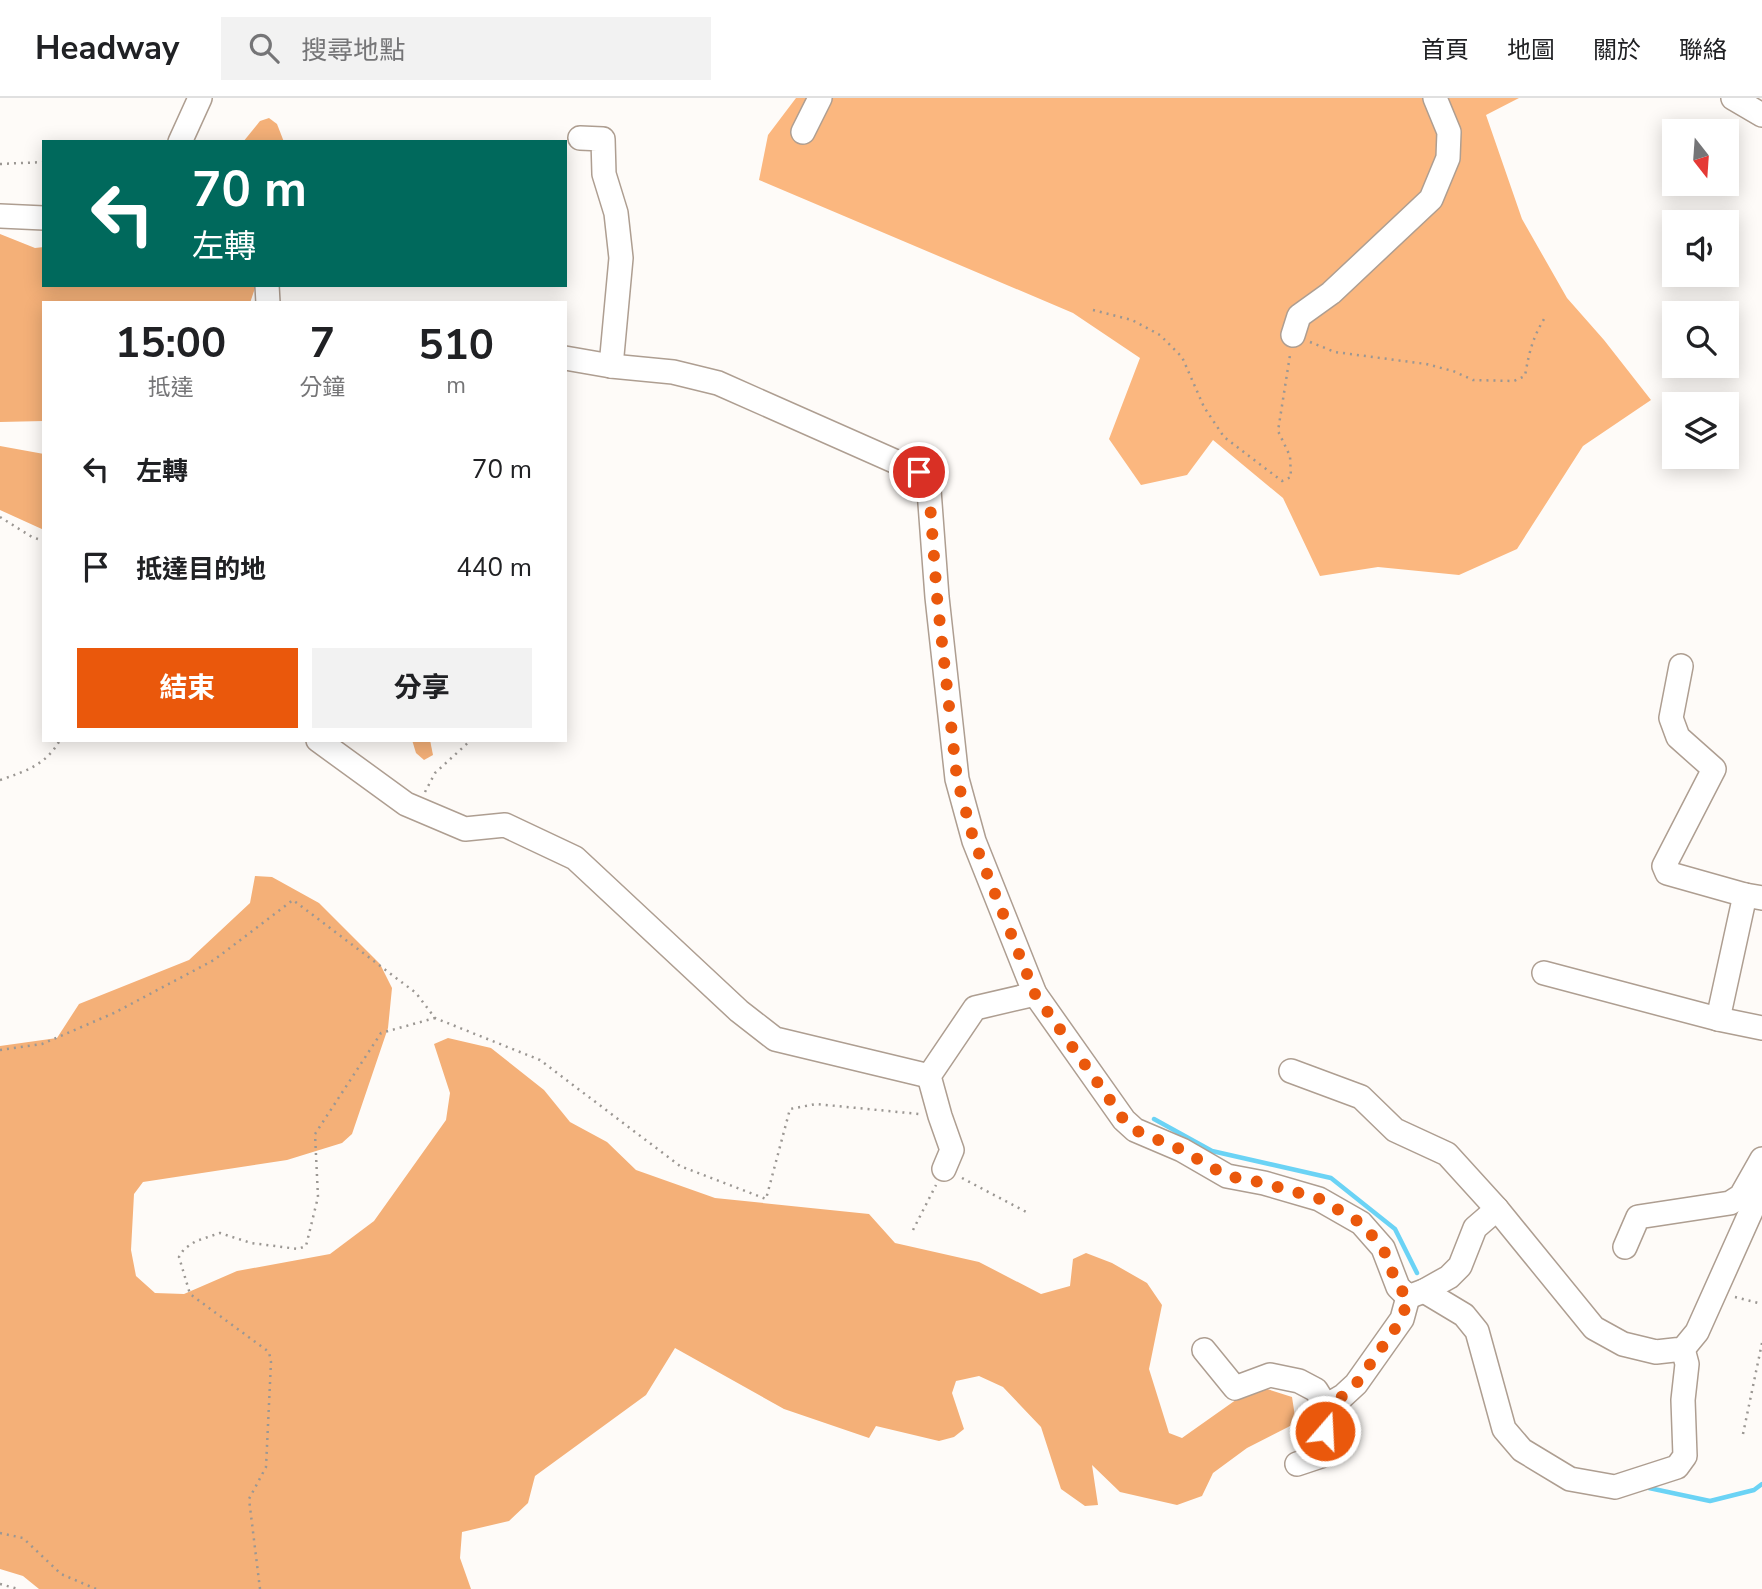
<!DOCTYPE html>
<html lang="zh-TW">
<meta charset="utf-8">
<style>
:root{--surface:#fff;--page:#f2f2f2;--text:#202124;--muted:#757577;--line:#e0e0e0;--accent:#ea580c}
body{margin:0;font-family:"Nunito Sans","Noto Sans TC",sans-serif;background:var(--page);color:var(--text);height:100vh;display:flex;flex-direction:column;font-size:26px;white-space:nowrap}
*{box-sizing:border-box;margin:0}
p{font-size:23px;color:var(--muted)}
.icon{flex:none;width:38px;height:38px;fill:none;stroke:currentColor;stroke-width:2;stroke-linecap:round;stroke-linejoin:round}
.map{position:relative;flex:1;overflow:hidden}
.details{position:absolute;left:42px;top:203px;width:525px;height:441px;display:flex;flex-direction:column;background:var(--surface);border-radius:0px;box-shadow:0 4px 18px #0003}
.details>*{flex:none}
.top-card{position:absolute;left:42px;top:42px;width:525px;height:147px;border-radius:0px;box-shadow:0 4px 18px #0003;background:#00695c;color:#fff;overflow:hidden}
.needle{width:46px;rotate:163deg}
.fabs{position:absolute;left:1662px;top:21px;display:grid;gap:14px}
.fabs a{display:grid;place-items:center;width:77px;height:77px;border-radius:0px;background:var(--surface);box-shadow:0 4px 18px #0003;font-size:35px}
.pin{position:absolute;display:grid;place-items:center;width:60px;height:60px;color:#fff;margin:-30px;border:4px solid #fff;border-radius:50%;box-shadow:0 2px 7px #0007}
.me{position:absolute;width:77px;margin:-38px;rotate:19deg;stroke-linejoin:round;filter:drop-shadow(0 0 5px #0008)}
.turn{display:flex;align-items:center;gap:24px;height:147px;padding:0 35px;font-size:32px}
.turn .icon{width:91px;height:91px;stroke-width:2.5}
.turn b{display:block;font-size:49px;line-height:60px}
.eta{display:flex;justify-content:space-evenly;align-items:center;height:119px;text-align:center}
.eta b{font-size:42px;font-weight:700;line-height:49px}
.button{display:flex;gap:14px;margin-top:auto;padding:14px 35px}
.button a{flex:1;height:80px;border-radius:0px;background:var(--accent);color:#fff;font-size:28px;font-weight:700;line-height:80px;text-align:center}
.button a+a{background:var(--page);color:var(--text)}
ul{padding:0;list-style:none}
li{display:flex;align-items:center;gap:21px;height:98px;padding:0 35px}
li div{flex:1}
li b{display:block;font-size:26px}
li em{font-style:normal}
header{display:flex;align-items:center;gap:42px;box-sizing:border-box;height:98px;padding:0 35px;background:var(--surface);border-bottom:2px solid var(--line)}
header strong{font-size:33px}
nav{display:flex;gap:38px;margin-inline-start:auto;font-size:24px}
.search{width:490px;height:63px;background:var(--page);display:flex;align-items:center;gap:18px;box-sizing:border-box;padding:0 24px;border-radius:0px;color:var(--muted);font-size:26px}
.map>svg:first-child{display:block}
.green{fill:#fbb77f}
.forest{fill:#f4b078}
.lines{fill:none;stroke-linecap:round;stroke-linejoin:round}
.stream{stroke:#6bd3f5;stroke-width:4.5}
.minor-casing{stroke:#ae9e91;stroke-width:26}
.path{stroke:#9b9793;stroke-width:2.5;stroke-dasharray:2 5;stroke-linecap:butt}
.minor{stroke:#fff;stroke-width:23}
.route{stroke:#ea580c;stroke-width:12;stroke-dasharray:0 21.6}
</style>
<header>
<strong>Headway</strong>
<div class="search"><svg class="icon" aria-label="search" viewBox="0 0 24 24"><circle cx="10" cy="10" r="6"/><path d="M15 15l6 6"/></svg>搜尋地點</div>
<nav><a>首頁</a><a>地圖</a><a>關於</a><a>聯絡</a></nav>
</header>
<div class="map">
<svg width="1762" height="1491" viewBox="0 0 1762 1491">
<rect width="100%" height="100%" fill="#fefbf8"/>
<polygon class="green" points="796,0 1519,0 1486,17 1522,121 1567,200 1604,242 1651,302 1583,348 1517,451 1459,477 1378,469 1320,478 1283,400 1213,342 1187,377 1141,387 1109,341 1140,260 1073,215 759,82 768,37"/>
<g class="forest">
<polygon points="269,20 277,26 284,44 243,44 260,23"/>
<polygon points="0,136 35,150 44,149 44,187 256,187 250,205 44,205 44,323 0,324"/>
<polygon points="0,348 44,356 44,432 0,412"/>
<polygon points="412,642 430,642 433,657 424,662 416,655"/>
<polygon points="255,778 272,779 319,805 380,866 392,890 388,930 352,1036 342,1045 287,1062 143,1084 134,1096 131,1152 136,1178 155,1195 184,1196 237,1173 330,1156 374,1123 446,1022 450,995 434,946 448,940 491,950 544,992 570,1024 607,1044 636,1072 715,1100 869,1116 895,1145 979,1164 1041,1196 1070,1188 1073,1161 1086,1155 1112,1165 1147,1185 1162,1207 1149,1271 1169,1335 1182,1340 1240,1299 1267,1291 1292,1299 1296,1325 1247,1350 1213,1375 1202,1398 1177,1407 1120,1394 1092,1367 1098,1407 1085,1408 1061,1391 1041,1329 1003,1289 979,1278 956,1283 952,1295 964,1331 954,1339 939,1343 876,1328 869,1340 784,1311 675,1250 646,1297 535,1378 528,1405 509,1423 462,1434 460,1460 471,1491 39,1491 23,1478 0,1471 0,948 57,940 79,906 189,862 250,805"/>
</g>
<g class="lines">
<g class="stream">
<polyline points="1154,1021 1212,1053 1331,1080 1395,1131 1417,1175"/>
<polyline points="1649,1390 1710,1403 1754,1392 1762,1386"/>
</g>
<defs>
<g id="minor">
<polyline points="1733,0 1762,17"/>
<polyline points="803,34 820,0"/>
<polyline points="580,40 603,41 604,76 616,115 621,160 611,268"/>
<polyline points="180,44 200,0"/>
<polyline points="0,118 44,120"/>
<polyline points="267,187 268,205"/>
<polyline points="1293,237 1299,218 1331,195 1431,101 1448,60 1449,34 1435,0"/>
<polyline points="565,260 611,268 673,274 718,285 919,374 929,392 937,499 957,681 974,743 1035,896 1124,1022 1135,1032 1182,1052 1227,1078 1264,1085 1319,1101 1361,1125 1383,1150 1398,1189 1408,1199 1424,1193 1449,1179 1460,1168 1475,1130 1497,1111"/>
<polyline points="1681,568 1671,620 1678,639 1714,671 1664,768 1667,775 1745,797 1762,800"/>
<polyline points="318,642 406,706 465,731 505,727 575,760 739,913 775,941 929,978"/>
<polyline points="1544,875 1718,921 1762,930"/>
<polyline points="1718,921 1745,797"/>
<polyline points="1291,973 1361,999 1395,1032 1447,1056 1497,1111 1594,1230 1623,1246 1656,1254 1683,1251 1697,1234 1762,1089"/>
<polyline points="944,1071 952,1052 940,1018 929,978 975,910 1035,896"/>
<polyline points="1625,1149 1638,1119 1730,1105 1741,1098 1762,1061"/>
<polyline points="1424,1193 1464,1217 1477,1233 1504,1331 1522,1352 1570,1381 1615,1389 1677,1369 1685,1358 1683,1302 1687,1266 1683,1251"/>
<polyline points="1204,1252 1235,1290 1270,1277 1299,1283 1316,1292 1326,1308 1343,1298 1356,1286 1402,1221 1408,1199"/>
<polyline points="1297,1366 1324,1357 1326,1308"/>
</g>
</defs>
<use href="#minor" class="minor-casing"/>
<g class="path">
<polyline points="0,66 44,64"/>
<polyline points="1093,212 1132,222 1160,237 1182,259 1204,309 1224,339 1282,383 1291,379 1290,358 1278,333 1290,257"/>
<path d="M1310 244 1335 254 1426 266 1453 273 1473 282 1514 283 1525 278C1529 254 1533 238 1546 218"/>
<polyline points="0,419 32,439 44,443"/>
<path d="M0 682C26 673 46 667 60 642"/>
<polyline points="425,694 435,675 471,642"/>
<polyline points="0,952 42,946 114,915 214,862 293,802 416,895 435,920 540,962 680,1068 766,1101 790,1011 816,1006 919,1016"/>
<polyline points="962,1080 1030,1116"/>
<polyline points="913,1132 936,1087"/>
<polyline points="1735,1199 1762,1206"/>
<polyline points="1743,1336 1762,1245"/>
<polyline points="0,1435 23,1440 61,1476 96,1491"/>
<polyline points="0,1486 18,1491"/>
<polyline points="260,1491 249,1401 266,1369 271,1264 269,1254 190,1196 179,1159 184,1151 196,1143 220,1135 251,1145 298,1151 306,1148 318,1099 315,1036 381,935 435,920"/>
</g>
<use href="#minor" class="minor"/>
</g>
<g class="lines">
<polyline class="route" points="919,374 929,392 937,499 957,681 974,743 1035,896 1124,1022 1135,1032 1182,1052 1227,1078 1264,1085 1320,1101 1361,1125 1383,1150 1398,1189 1408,1199 1402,1221 1356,1286 1343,1298 1326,1308 1325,1333"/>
</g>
</svg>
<div class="fabs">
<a><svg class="needle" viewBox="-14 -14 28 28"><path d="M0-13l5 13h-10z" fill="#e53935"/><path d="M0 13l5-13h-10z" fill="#757577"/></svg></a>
<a><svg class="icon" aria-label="sound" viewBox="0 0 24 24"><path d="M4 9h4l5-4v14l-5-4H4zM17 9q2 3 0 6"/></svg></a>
<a><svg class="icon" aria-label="search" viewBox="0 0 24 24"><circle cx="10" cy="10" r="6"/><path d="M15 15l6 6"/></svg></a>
<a><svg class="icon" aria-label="layers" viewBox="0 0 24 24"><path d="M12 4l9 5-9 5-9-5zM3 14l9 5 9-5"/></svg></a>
</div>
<div class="pin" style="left:919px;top:374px;background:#d93025"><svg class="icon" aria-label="arrive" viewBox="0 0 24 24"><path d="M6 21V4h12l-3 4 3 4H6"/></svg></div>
<svg class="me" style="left:1325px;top:1333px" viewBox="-20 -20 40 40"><circle r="17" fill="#ea580c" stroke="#fff" stroke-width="3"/><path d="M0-11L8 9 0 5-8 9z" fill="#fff"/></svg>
<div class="top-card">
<div class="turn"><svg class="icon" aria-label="left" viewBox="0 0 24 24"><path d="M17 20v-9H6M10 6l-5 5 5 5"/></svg><div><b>70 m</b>左轉</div></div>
</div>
<section class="details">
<div class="eta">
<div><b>15:00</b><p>抵達</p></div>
<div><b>7</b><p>分鐘</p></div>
<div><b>510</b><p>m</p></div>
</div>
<ul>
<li><svg class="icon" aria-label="left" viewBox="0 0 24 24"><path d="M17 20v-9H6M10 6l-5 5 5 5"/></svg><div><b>左轉</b></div><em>70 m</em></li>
<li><svg class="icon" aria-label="arrive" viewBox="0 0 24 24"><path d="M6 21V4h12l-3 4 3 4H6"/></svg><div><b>抵達目的地</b></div><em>440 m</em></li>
</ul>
<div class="button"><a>結束</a><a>分享</a></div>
</section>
</div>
